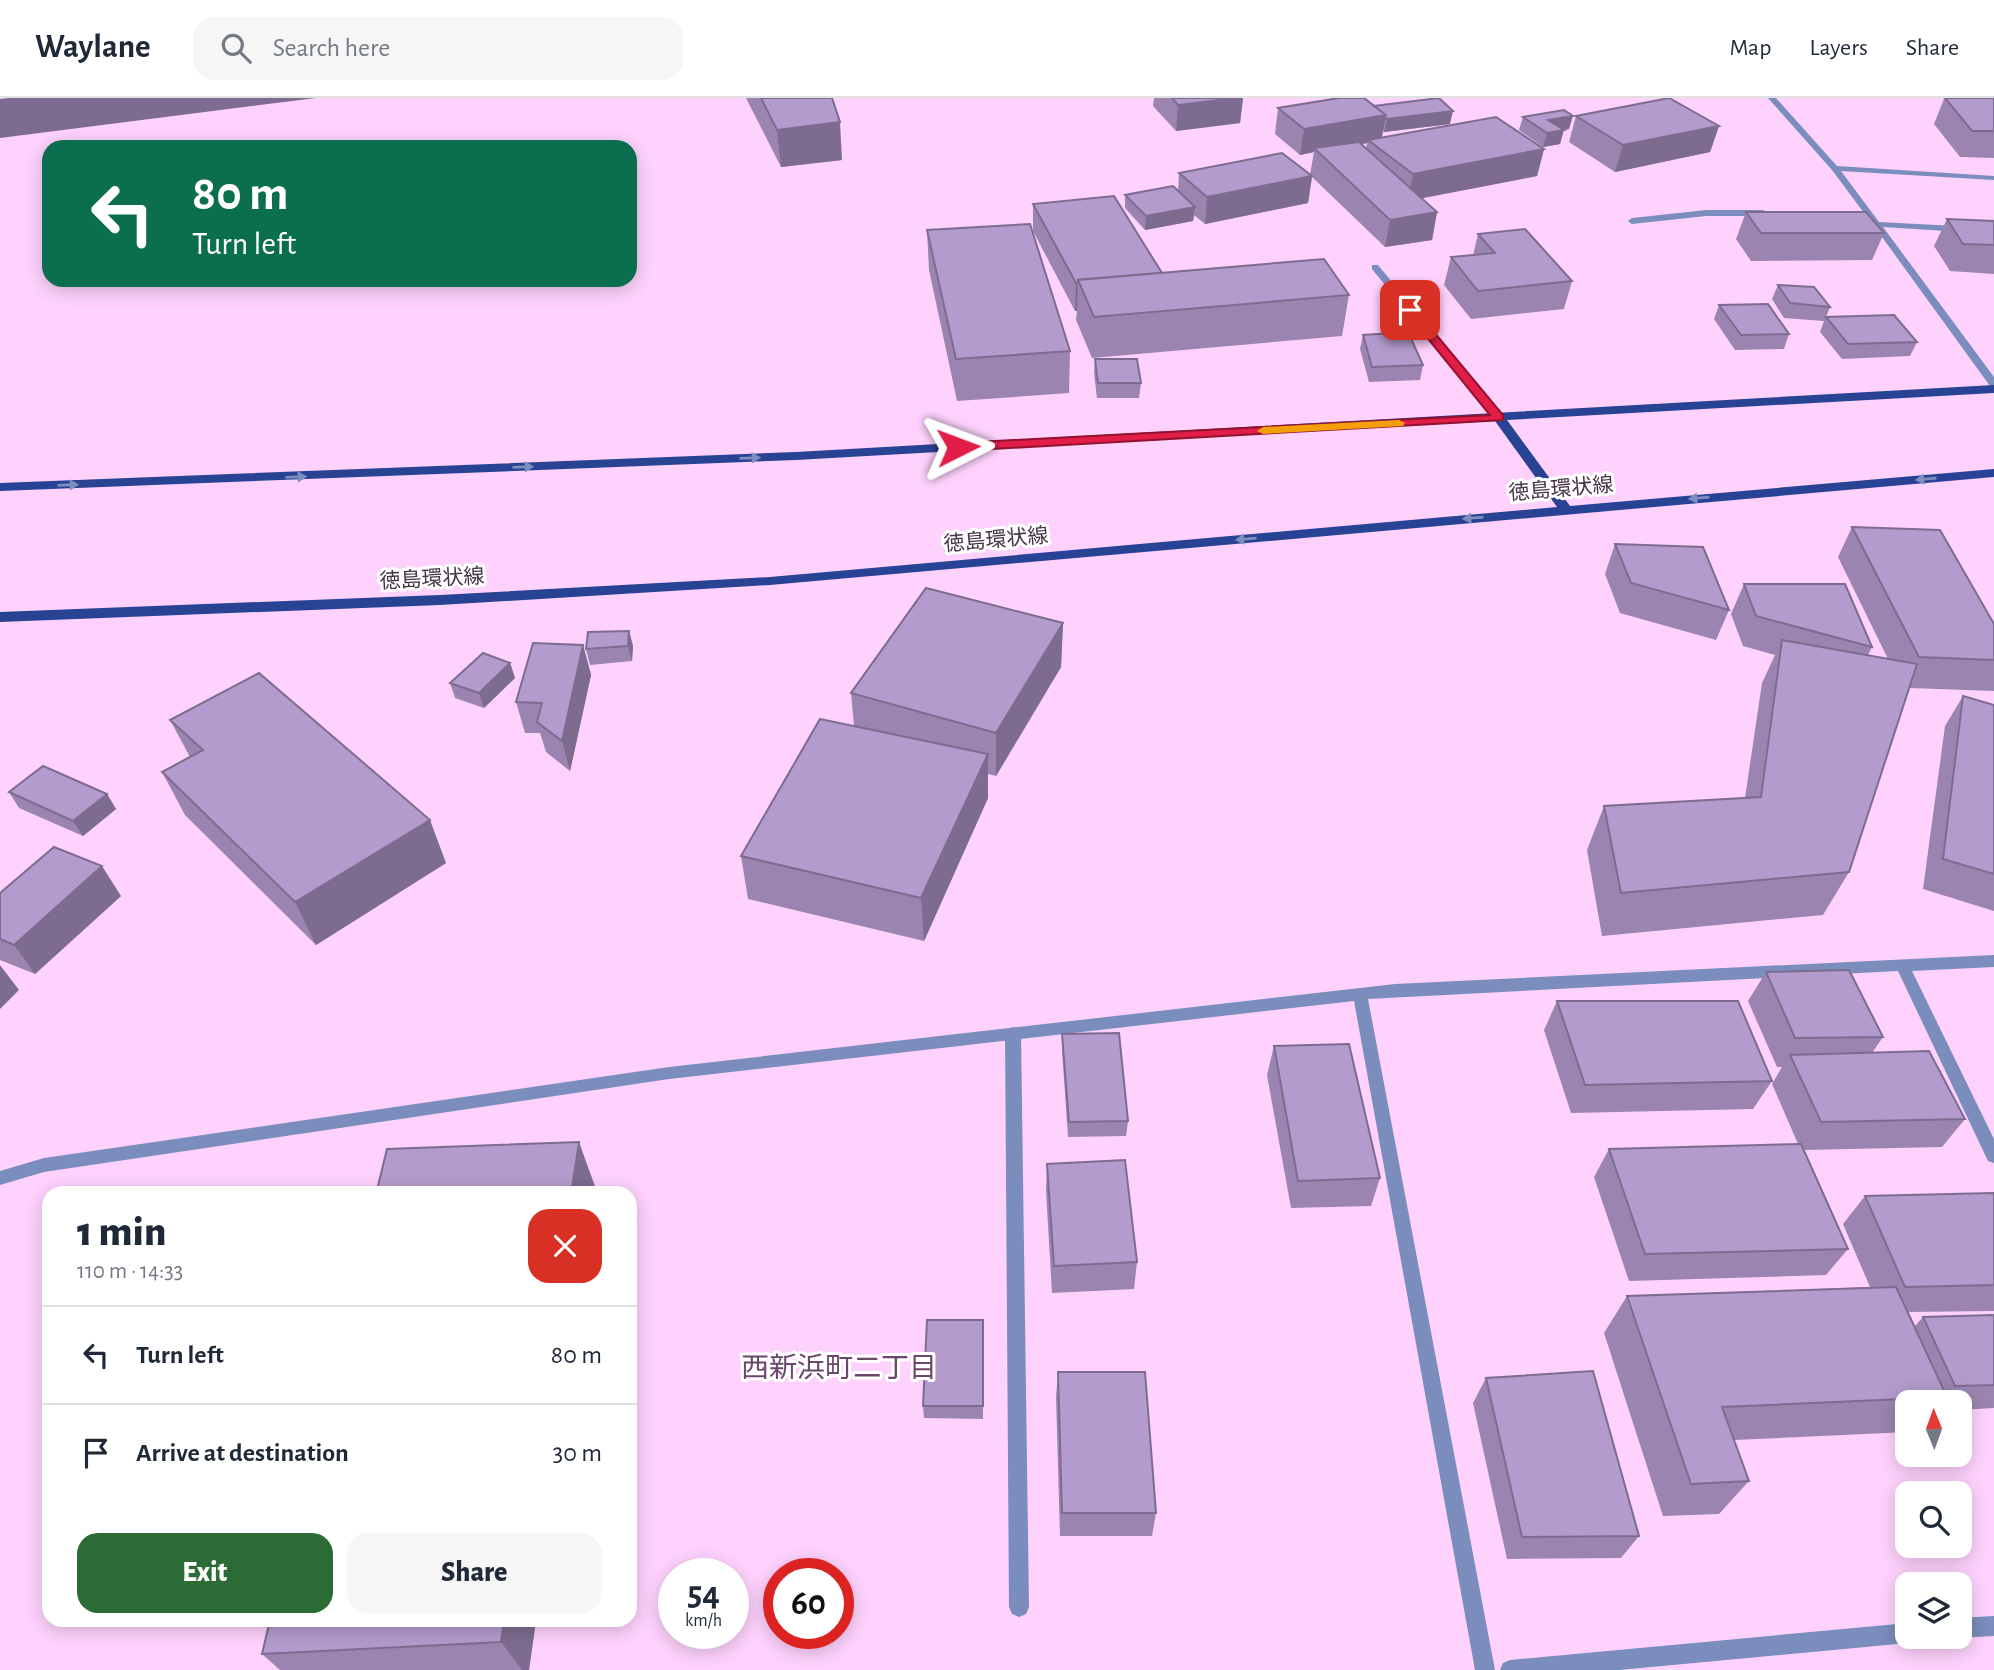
<!DOCTYPE html>
<meta charset="utf-8">
<style>
:root{--surface:#fff;--page:#f6f6f7;--text:#1f2937;--muted:#747a83;--line:#e0e1e3;--accent:#2b6c36}
body{margin:0;font-family:"Alegreya Sans","Noto Sans JP",sans-serif;background:var(--page);color:var(--text);height:100vh;display:flex;flex-direction:column;font-size:26px;white-space:nowrap}
*{box-sizing:border-box;margin:0}
p{font-size:23px;color:var(--muted)}
.icon{flex:none;width:38px;height:38px;fill:none;stroke:currentColor;stroke-width:2;stroke-linecap:round;stroke-linejoin:round}
.map{position:relative;flex:1;overflow:hidden}
.drawer{position:absolute;left:42px;top:1088px;width:595px;height:441px;display:flex;flex-direction:column;background:var(--surface);border-radius:21px;box-shadow:0 4px 18px #0003}
.drawer>*{flex:none}
.top-card{position:absolute;left:42px;top:42px;width:595px;height:147px;border-radius:21px;box-shadow:0 4px 18px #0003;background:#0b6e4f;color:#fff;overflow:hidden}
.needle{width:46px;rotate:359deg}
.fabs{position:absolute;left:1895px;top:1292px;display:grid;gap:14px}
.fabs a{display:grid;place-items:center;width:77px;height:77px;border-radius:14px;background:var(--surface);box-shadow:0 4px 18px #0003;font-size:35px}
.speed{position:absolute;left:658px;top:1460px;display:flex;gap:14px;font-size:35px;font-weight:700;text-align:center}
.speed>*{display:grid;place-content:center;width:91px;height:91px;border-radius:50%;background:var(--surface);box-shadow:0 4px 18px #0003;line-height:1}
.speed small{font-size:18px;font-weight:400}
.speed .limit{border:10px solid #d22;background:#fff;color:#111}
.pin{position:absolute;display:grid;place-items:center;width:60px;height:60px;color:#fff;margin:-30px;border-radius:14px;box-shadow:0 4px 10px #0006}
.me{position:absolute;width:77px;margin:-38px;rotate:87deg;stroke-linejoin:round;filter:drop-shadow(0 0 5px #0008)}
.turn{display:flex;align-items:center;gap:24px;height:147px;padding:0 35px;font-size:32px}
.turn .icon{width:91px;height:91px;stroke-width:2.5}
.turn b{display:block;font-size:49px;line-height:60px}
.round{display:grid;place-items:center;flex:none;width:74px;height:74px;border-radius:21px;background:var(--page)}
.summary{display:flex;align-items:center;justify-content:space-between;height:119px;padding:0 35px}
h1{font-size:42px;font-weight:800;line-height:52px}
.cta{display:flex;gap:14px;margin-top:auto;padding:14px 35px}
.cta a{flex:1;height:80px;border-radius:21px;background:var(--accent);color:#fff;font-size:28px;font-weight:800;line-height:80px;text-align:center}
.cta a+a{background:var(--page);color:var(--text)}
ul{padding:0;list-style:none}
li{display:flex;align-items:center;gap:21px;height:98px;padding:0 35px;border-top:2px solid var(--line)}
li div{flex:1}
li b{display:block;font-size:26px}
li em{font-style:normal}
header{display:flex;align-items:center;gap:42px;box-sizing:border-box;height:98px;padding:0 35px;background:var(--surface);border-bottom:2px solid var(--line)}
header strong{font-size:33px}
nav{display:flex;gap:38px;margin-inline-start:auto;font-size:24px}
.search{width:490px;height:63px;background:var(--page);display:flex;align-items:center;gap:18px;box-sizing:border-box;padding:0 24px;border-radius:21px;color:var(--muted);font-size:26px}
.map>svg:first-child{display:block}
.lines{fill:none;stroke-linecap:round;stroke-linejoin:round}
.service{fill:#7a8dbc;fill-rule:evenodd}
.minor{fill:#7a8dbc;fill-rule:evenodd}
.primary{fill:#284294;fill-rule:evenodd}
.wall{fill:#9b85b0;fill-rule:evenodd}
.shaded-wall{fill:#7e6c90}
.building{fill:#b49bcd;stroke:#7e6c90;stroke-width:2}
.oneway{fill:#7e8ebf}
.route{fill:#e11d48;stroke:#92132f;stroke-width:2}
.slow{fill:#f59e0b}
.labels{text-anchor:middle;dominant-baseline:central;stroke-width:6;stroke-linejoin:round;paint-order:stroke}
.street-label{font-size:21px;fill:#463546;stroke:#fff}
.near-neighbourhood-label{font-size:28px;fill:#6c476c;stroke:#fff}
</style>
<header>
<strong>Waylane</strong>
<div class="search"><svg class="icon" aria-label="search" viewBox="0 0 24 24"><circle cx="10" cy="10" r="6"/><path d="M15 15l6 6"/></svg>Search here</div>
<nav><a>Map</a><a>Layers</a><a>Share</a></nav>
</header>
<div class="map">
<svg width="1994" height="1572" viewBox="0 0 1994 1572">
<rect width="100%" height="100%" fill="#fed2fd"/>
<g class="lines">
<polygon class="service" points="1013,929 1018,931 1021,935 1029,1509 1026,1516 1019,1519 1012,1516 1009,1509 1005,935 1008,931"/>
<g class="minor">
<polygon points="1768,0 1776,0 1837,68 1994,78 1994,82 1841,73 1879,124 1994,130 1994,136 1883,129 1994,279 1994,289 1990,288 1874,128 1857,127 1857,123 1870,123 1832,72"/>
<polygon points="1706,112 1763,112 1767,115 1763,118 1706,118 1632,126 1628,123 1632,120"/>
<polygon points="1372,167 1378,167 1503,318 1503,322 1495,322 1372,171"/>
<polygon points="1994,857 1994,869 1912,873 1994,1041 1994,1065 1988,1063 1898,873 1368,901 1495,1572 1475,1572 1354,903 669,981 44,1074 0,1087 0,1073 44,1060 669,969 1395,886"/>
<polygon points="1994,1518 1994,1538 1960,1540 1956,1538 1960,1538 1960,1520"/>
<polygon points="1908,1525 1908,1538 1917,1538 1915,1542 1908,1545 1619,1572 1500,1572 1503,1565 1510,1562"/>
</g>
<polygon class="primary" points="1994,287 1994,295 1507,322 1570,408 1994,371 1994,379 770,487 440,507 0,524 0,514 440,497 770,479 1557,409 1495,323 796,362 0,393 0,385 796,354"/>
</g>
<g class="wall">
<polygon points="746,0 832,0 842,62 781,69"/>
<polygon points="1154,0 1243,0 1240,25 1176,33 1153,8"/>
<polygon points="1943,0 1994,0 1994,60 1960,59 1934,26 1944,1"/>
<path d="M1374 8 1450 26 1384 34 1383 33 1382 39 1544 51 1537 78 1421 100 1437 114 1432 142 1385 149 1312 79 1308 105 1205 126 1194 117 1193 123 1145 132 1125 110V97L1178 93 1179 75 1310 77 1314 54 1300 57 1275 36 1278 10ZM1367 45 1366 51 1361 46Z"/>
<polygon points="1576,18 1719,28 1710,54 1615,74 1569,44"/>
<polygon points="1523,19 1569,31 1563,32 1560,46 1543,49 1519,32"/>
<polygon points="1033,106 1162,175 1349,197 1342,238 1092,260 1076,222 1077,213 1075,213 1033,133"/>
<polygon points="1746,114 1884,135 1872,162 1751,163 1736,141"/>
<polygon points="1947,121 1994,123 1994,176 1950,173 1934,148"/>
<polygon points="927,132 1070,253 1069,295 957,303 929,172"/>
<polygon points="1478,136 1572,183 1564,211 1471,221 1444,187 1451,159 1473,157"/>
<polygon points="1778,187 1830,209 1826,219 1917,244 1910,258 1842,261 1820,234 1824,223 1784,220 1772,201"/>
<polygon points="1719,207 1789,236 1784,251 1735,252 1714,221"/>
<polygon points="1363,237 1423,267 1420,282 1369,284 1360,251"/>
<polygon points="1095,261 1141,285 1139,300 1097,300 1094,275"/>
<polygon points="1852,429 1994,526 1994,593 1909,590 1849,774 1823,817 1602,838 1587,752 1604,708 1745,700 1762,585 1775,557 1743,548 1731,516 1744,486 1872,549 1868,557 1888,561 1838,459"/>
<polygon points="1615,446 1729,512 1716,542 1620,515 1605,476"/>
<polygon points="1063,525 1061,569 996,678 988,676 988,700 924,843 748,801 741,758 854,628 851,595"/>
<polygon points="629,533 633,548 632,563 590,567 586,551"/>
<polygon points="583,547 591,577 570,673 546,654 540,635 525,635 516,604"/>
<polygon points="510,565 515,580 484,610 455,600 450,585"/>
<polygon points="1963,598 1994,607 1994,813 1923,791 1945,628"/>
<polygon points="170,622 446,765 316,847 185,717 162,674 190,659"/>
<polygon points="9,694 107,696 116,711 83,738 19,710"/>
<polygon points="0,795 121,798 35,876 0,862"/>
<polygon points="1766,874 1883,939 1872,955 1965,1021 1942,1049 1804,1052 1848,1151 1826,1177 1629,1183 1594,1079 1609,1051 1798,1046 1772,986 1782,969 1777,969 1748,903"/>
<polygon points="1557,903 1772,983 1753,1011 1571,1015 1544,932"/>
<polygon points="1062,936 1128,1023 1126,1038 1068,1039 1062,951"/>
<polygon points="1274,948 1380,1080 1371,1108 1291,1110 1267,977"/>
<polygon points="1047,1066 1137,1164 1134,1191 1052,1195 1046,1093"/>
<polygon points="1994,1095 1994,1213 1908,1214 1915,1228 1923,1219 1994,1217 1994,1310 1960,1312 1960,1304 1908,1304 1908,1334 1734,1342 1749,1383 1719,1416 1663,1418 1604,1235 1627,1198 1870,1189 1843,1126 1865,1098"/>
<polygon points="983,1222 983,1321 924,1320 923,1308"/>
<polygon points="1058,1274 1156,1415 1152,1438 1060,1438 1056,1299"/>
<polygon points="1486,1280 1639,1438 1621,1460 1507,1461 1473,1305"/>
<polygon points="270,1522 536,1522 529,1572 280,1572 262,1556"/>
</g>
<g class="shaded-wall">
<polygon points="9,0 316,0 0,40 0,1"/>
<polygon points="1236,0 1243,0 1240,25 1176,33 1178,7"/>
<polygon points="1453,13 1450,26 1384,34 1387,21"/>
<polygon points="1386,17 1381,43 1368,42 1367,45 1318,54 1314,50 1314,54 1300,57 1304,31"/>
<polygon points="1573,18 1569,31 1545,35 1548,22"/>
<polygon points="840,24 842,62 781,69 777,32"/>
<polygon points="1719,28 1710,54 1615,74 1623,47"/>
<polygon points="1564,32 1560,46 1543,49 1547,35"/>
<polygon points="1544,51 1537,78 1408,103 1413,76"/>
<polygon points="1312,78 1308,105 1205,126 1207,99"/>
<polygon points="1195,109 1193,123 1145,132 1146,118"/>
<polygon points="1437,114 1432,142 1385,149 1390,122"/>
<polygon points="1076,185 1078,185 1077,213 1075,213"/>
<polygon points="1063,525 1061,569 996,678 996,635"/>
<polygon points="629,533 633,548 632,563 628,548"/>
<polygon points="583,547 591,577 570,673 562,643"/>
<polygon points="510,565 515,580 484,610 479,595"/>
<polygon points="988,656 988,700 924,843 921,800"/>
<polygon points="107,696 116,711 83,738 73,723"/>
<polygon points="430,722 446,765 316,847 295,804"/>
<polygon points="102,768 121,798 35,876 14,847"/>
<polygon points="0,867 19,892 0,911"/>
<polygon points="579,1044 597,1094 597,1096 571,1096"/>
<polygon points="504,1522 536,1522 529,1572 522,1572 501,1544"/>
</g>
<g class="building">
<polygon points="761,0 832,0 840,24 777,32"/>
<polygon points="1172,0 1236,0 1178,7"/>
<polygon points="1339,0 1364,0 1386,17 1304,31 1278,10"/>
<polygon points="1439,0 1453,13 1387,21 1385,20 1386,17 1374,8"/>
<polygon points="1669,0 1719,28 1623,47 1576,18"/>
<polygon points="1945,0 1994,0 1994,33 1972,33"/>
<polygon points="1564,12 1573,18 1548,22 1564,32 1547,35 1523,19"/>
<polygon points="1496,19 1544,51 1413,76 1368,42"/>
<polygon points="1359,44 1437,114 1390,122 1314,50"/>
<polygon points="1282,55 1312,78 1207,99 1179,75"/>
<polygon points="1173,88 1195,109 1146,118 1125,97"/>
<polygon points="1114,98 1162,175 1078,182 1078,185 1076,185 1033,106"/>
<polygon points="1746,114 1866,114 1884,135 1761,135"/>
<polygon points="1947,121 1994,123 1994,147 1963,146"/>
<polygon points="1030,126 1070,253 956,261 927,132"/>
<polygon points="1525,131 1572,183 1478,193 1451,159 1495,155 1478,136"/>
<polygon points="1324,161 1349,197 1094,219 1078,182"/>
<polygon points="1778,187 1814,189 1830,209 1790,205"/>
<polygon points="1768,206 1789,236 1741,237 1719,207"/>
<polygon points="1894,217 1917,244 1848,246 1826,219"/>
<polygon points="1408,234 1423,267 1372,269 1363,237"/>
<polygon points="1095,261 1137,261 1141,285 1098,285"/>
<polygon points="1852,429 1940,432 1994,526 1994,562 1919,559"/>
<polygon points="1615,446 1703,449 1729,512 1631,485"/>
<polygon points="1744,486 1845,486 1872,549 1756,518"/>
<polygon points="926,490 1063,525 996,635 851,595"/>
<polygon points="629,533 628,548 586,551 588,534"/>
<polygon points="1782,542 1917,566 1849,774 1621,795 1604,708 1761,699"/>
<polygon points="533,545 583,547 562,643 537,624 542,605 516,604"/>
<polygon points="483,555 510,565 479,595 450,585"/>
<polygon points="259,575 430,722 295,804 162,674 203,652 170,622"/>
<polygon points="1963,598 1994,607 1994,776 1943,761"/>
<polygon points="820,621 988,656 921,800 741,758"/>
<polygon points="43,668 107,696 73,723 9,694"/>
<polygon points="54,749 102,768 14,847 0,841 0,795"/>
<polygon points="1849,872 1883,939 1795,940 1766,874"/>
<polygon points="1557,903 1738,903 1772,983 1585,987"/>
<polygon points="1119,935 1128,1023 1069,1024 1062,936"/>
<polygon points="1349,946 1380,1080 1298,1083 1274,948"/>
<polygon points="1929,953 1965,1021 1821,1024 1790,957"/>
<polygon points="579,1044 571,1096 376,1096 387,1051"/>
<polygon points="1801,1046 1848,1151 1645,1156 1609,1051"/>
<polygon points="1125,1062 1137,1164 1054,1168 1047,1066"/>
<polygon points="1994,1095 1994,1187 1905,1189 1865,1098"/>
<polygon points="1896,1189 1947,1299 1722,1309 1749,1383 1691,1386 1627,1198"/>
<polygon points="1994,1217 1994,1287 1955,1288 1923,1219"/>
<polygon points="927,1222 983,1222 983,1308 923,1308"/>
<polygon points="1593,1273 1639,1438 1522,1439 1486,1280"/>
<polygon points="1058,1274 1145,1274 1156,1415 1062,1415"/>
<polygon points="270,1522 504,1522 501,1544 262,1556"/>
</g>
<defs><path id="oneway-solid" d="M-6-.8H1V-3.2L6.5 0L1 3.2V.8H-6Z" transform="scale(1.75)"/></defs>
<g class="oneway">
<use href="#oneway-solid" transform="translate(750 360) rotate(-2)"/>
<use href="#oneway-solid" transform="translate(523 369) rotate(-2)"/>
<use href="#oneway-solid" transform="translate(296 379) rotate(-2)"/>
<use href="#oneway-solid" transform="translate(1926 381) rotate(175)"/>
<use href="#oneway-solid" transform="translate(68 387) rotate(-2)"/>
<use href="#oneway-solid" transform="translate(1699 400) rotate(175)"/>
<use href="#oneway-solid" transform="translate(1473 420) rotate(175)"/>
<use href="#oneway-solid" transform="translate(1246 441) rotate(175)"/>
</g>
<polygon class="route" points="1407,210 1414,210 1503,317 1503,322 958,353 952,349 958,345 1490,317 1407,215"/>
<polygon class="slow" points="1399,322 1405,325 1403,328 1263,336 1257,333 1263,329"/>
<g class="labels">
<g class="street-label">
<text transform="translate(1561 391) rotate(-5)">徳島環状線</text>
<text transform="translate(996 442) rotate(-5)">徳島環状線</text>
<text transform="translate(432 481) rotate(-3)">徳島環状線</text>
</g>
<g class="near-neighbourhood-label">
<text x="839" y="1271">西新浜町二丁目</text>
</g>
</g>
</svg>
<div class="fabs">
<a><svg class="needle" viewBox="-14 -14 28 28"><path d="M0-13l5 13h-10z" fill="#e53935"/><path d="M0 13l5-13h-10z" fill="#747a83"/></svg></a>
<a><svg class="icon" aria-label="search" viewBox="0 0 24 24"><circle cx="10" cy="10" r="6"/><path d="M15 15l6 6"/></svg></a>
<a><svg class="icon" aria-label="layers" viewBox="0 0 24 24"><path d="M12 4l9 5-9 5-9-5zM3 14l9 5 9-5"/></svg></a>
</div>
<div class="speed"><div>54<small>km/h</small></div><div class="limit">60</div></div>
<div class="pin" style="left:1410px;top:212px;background:#d93025"><svg class="icon" aria-label="arrive" viewBox="0 0 24 24"><path d="M6 21V4h12l-3 4 3 4H6"/></svg></div>
<svg class="me" style="left:958px;top:349px" viewBox="-20 -20 40 40"><path d="M0-17L14 15 0 8-14 15z" fill="#e11d48" stroke="#fff" stroke-width="4"/></svg>
<div class="top-card">
<div class="turn"><svg class="icon" aria-label="left" viewBox="0 0 24 24"><path d="M17 20v-9H6M10 6l-5 5 5 5"/></svg><div><b>80 m</b>Turn left</div></div>
</div>
<section class="drawer">
<div class="summary"><div><h1>1 min</h1><p>110 m · 14:33</p></div><a class="round" style="background:#d93025;color:#fff"><svg class="icon" aria-label="close" viewBox="0 0 24 24"><path d="M6 6l12 12M18 6L6 18"/></svg></a></div>
<ul>
<li><svg class="icon" aria-label="left" viewBox="0 0 24 24"><path d="M17 20v-9H6M10 6l-5 5 5 5"/></svg><div><b>Turn left</b></div><em>80 m</em></li>
<li><svg class="icon" aria-label="arrive" viewBox="0 0 24 24"><path d="M6 21V4h12l-3 4 3 4H6"/></svg><div><b>Arrive at destination</b></div><em>30 m</em></li>
</ul>
<div class="cta"><a>Exit</a><a>Share</a></div>
</section>
</div>
